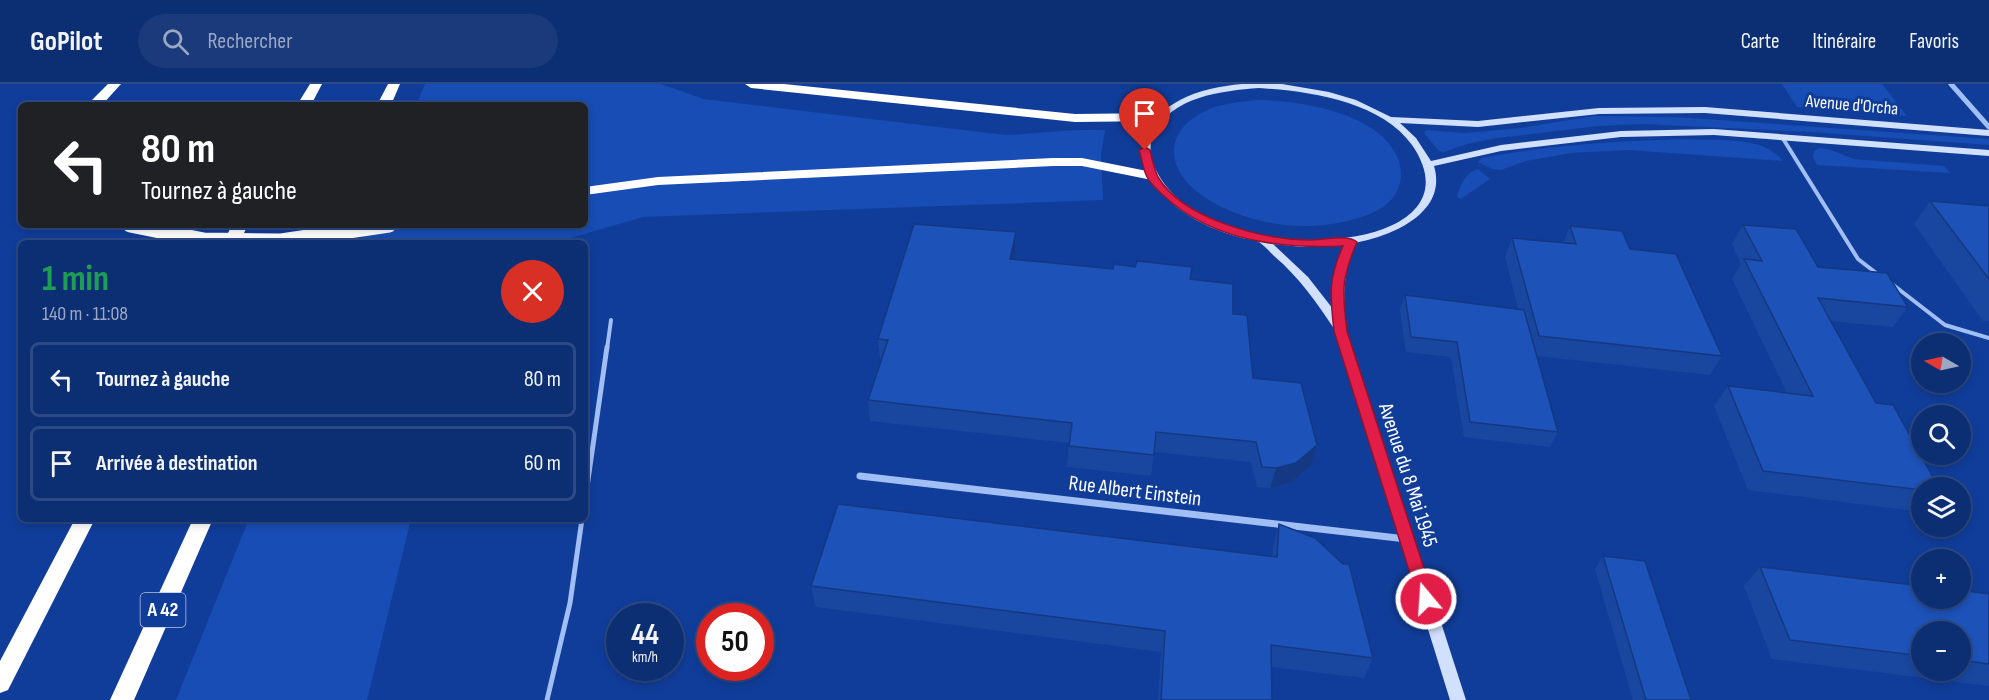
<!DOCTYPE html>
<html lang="fr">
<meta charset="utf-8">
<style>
:root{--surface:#0c2e73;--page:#1a3a7b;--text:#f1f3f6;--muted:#9aa8c4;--line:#2c4a85}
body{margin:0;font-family:"Sofia Sans Condensed",sans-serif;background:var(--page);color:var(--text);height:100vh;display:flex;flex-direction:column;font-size:22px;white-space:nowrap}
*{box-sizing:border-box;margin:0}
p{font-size:20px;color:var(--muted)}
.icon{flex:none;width:33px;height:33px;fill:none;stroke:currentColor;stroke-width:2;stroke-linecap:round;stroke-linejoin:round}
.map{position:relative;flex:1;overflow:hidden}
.sheet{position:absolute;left:18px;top:156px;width:570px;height:282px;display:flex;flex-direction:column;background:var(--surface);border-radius:9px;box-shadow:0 3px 9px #0003,0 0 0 2px var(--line)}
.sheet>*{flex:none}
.banner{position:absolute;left:18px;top:18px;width:570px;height:126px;border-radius:9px;box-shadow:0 3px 9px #0003,0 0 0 2px var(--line);background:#202124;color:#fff;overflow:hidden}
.needle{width:39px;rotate:279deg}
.buttons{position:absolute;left:1911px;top:249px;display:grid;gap:12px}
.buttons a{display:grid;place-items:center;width:60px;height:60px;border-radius:50%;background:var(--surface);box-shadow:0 3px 9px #0003,0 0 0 2px var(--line);font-size:30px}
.speed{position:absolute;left:606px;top:519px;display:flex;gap:12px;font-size:30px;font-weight:700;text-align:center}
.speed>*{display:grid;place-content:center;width:78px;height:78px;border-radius:50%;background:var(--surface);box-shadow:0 3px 9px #0003,0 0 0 2px var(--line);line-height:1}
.speed small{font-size:15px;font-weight:400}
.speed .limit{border:9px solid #d22;background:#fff;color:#111}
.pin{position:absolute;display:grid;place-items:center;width:51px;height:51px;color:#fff;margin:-62px -26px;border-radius:50% 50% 50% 0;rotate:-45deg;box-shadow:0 0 6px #0007}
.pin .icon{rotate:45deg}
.me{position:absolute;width:66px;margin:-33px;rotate:342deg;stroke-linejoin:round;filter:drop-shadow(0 0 4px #0008)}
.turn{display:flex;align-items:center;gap:21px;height:126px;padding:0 24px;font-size:27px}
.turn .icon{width:78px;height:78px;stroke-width:2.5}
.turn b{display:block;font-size:42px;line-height:51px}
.round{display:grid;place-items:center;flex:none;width:63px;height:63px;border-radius:32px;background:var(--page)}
.headline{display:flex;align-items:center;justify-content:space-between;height:102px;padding:0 24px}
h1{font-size:36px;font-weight:700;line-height:45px;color:#1e9e55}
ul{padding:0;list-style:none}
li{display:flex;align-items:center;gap:18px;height:75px;margin:0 12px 9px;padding:0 12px;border:3px solid var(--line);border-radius:9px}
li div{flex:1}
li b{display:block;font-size:22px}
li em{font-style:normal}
header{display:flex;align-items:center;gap:36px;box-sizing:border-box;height:84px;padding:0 30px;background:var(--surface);border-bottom:2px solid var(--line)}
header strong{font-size:28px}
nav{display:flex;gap:33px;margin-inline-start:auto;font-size:21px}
.search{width:420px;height:54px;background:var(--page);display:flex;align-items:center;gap:15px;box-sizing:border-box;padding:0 21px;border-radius:33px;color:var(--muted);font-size:22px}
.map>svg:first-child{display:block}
.green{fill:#174db4}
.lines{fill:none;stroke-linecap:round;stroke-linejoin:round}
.lane-far1{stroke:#a1bef5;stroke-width:4}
.lane{stroke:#a1bef5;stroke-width:5}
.street-far1{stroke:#a1bef5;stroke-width:5}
.street{stroke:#a1bef5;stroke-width:7}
.secondary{fill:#d1e0fd;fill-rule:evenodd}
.highway{fill:#fff;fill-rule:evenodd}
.highway-bridge{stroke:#fff;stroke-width:15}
.wall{fill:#19479f;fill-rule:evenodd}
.shaded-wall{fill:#143982}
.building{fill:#1d52b9;stroke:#143982;stroke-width:1.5}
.route{fill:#e11d48;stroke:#92132f;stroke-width:1.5}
.labels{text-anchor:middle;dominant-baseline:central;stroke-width:6;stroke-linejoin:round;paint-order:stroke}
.far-street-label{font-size:18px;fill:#fff;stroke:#103d99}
.shield{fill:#103d99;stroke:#b7c5e0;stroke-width:1.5}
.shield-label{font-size:20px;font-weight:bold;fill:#fff}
.street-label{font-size:21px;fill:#fff;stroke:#103d99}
</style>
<header>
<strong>GoPilot</strong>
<div class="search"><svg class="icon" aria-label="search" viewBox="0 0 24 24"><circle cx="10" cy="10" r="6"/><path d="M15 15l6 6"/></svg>Rechercher</div>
<nav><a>Carte</a><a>Itinéraire</a><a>Favoris</a></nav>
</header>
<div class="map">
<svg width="1989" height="616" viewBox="0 0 1989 616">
<rect width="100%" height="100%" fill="#103d99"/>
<g class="green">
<path d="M425 0H661L704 15 1005 51C1038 50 1072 45 1105 46L1101 70 1103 116 643 133 553 159H361L368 141H585V21H416Z"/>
<polygon points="1782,0 1882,0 1907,32 1797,23"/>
<path d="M1256 16C1300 16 1383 29 1399 77 1403 91 1401 104 1392 115 1379 129 1360 134 1343 138 1298 148 1242 139 1203 112 1162 84 1164 43 1212 24 1226 19 1241 18 1256 16Z"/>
<polygon points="1593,32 1676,33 1989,55 1989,61 1811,48 1643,40 1598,42 1498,54 1467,60 1444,68 1439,67 1424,49 1426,46 1465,49 1521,44"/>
<path d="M1686 55C1714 57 1764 51 1783 77L1628 66 1571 69 1526 77 1501 86 1492 85 1478 78 1482 74C1549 61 1617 57 1686 55Z"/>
<polygon points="1819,64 1828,65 1854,75 1944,82 1950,89 1817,81 1813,73 1814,67"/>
<path d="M1478 85 1490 95 1461 115 1457 113C1460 101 1465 89 1478 85Z"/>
<polygon points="249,435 411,435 367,616 176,616"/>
</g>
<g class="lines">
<g class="lane-far1">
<polyline points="1782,53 1858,175 1880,192"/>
<polyline points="1892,200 1945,241 1989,254"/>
<polyline points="607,265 611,236"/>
</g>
<g class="lane">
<polyline points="585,417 607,263"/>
<polyline points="547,616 570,519 582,435"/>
</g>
<polyline class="street-far1" points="1951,0 1989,43"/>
<polyline class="street" points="860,392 1406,455"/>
<path class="secondary" d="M1242 0H1282L1329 8 1356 16 1391 33 1478 37 1599 24 1705 23 1989 46V52L1705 29 1599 30 1478 43 1400 39 1416 54 1431 77 1501 61 1621 47 1714 45 1989 66V72L1714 51 1621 53 1501 67 1434 82C1448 129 1392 152 1355 159 1343 192 1342 213 1347 247L1466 616H1450L1335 246C1317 219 1299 193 1274 172 1269 167 1263 160 1257 157 1252 155 1244 155 1239 153 1220 148 1201 140 1185 129 1137 96 1122 47 1180 16 1199 6 1221 2 1242 0ZM1259 4C1308 7 1381 17 1412 61 1489 173 1220 188 1161 95 1153 82 1147 66 1153 52 1170 12 1222 7 1259 4ZM1273 160 1303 163 1344 161 1334 192 1333 225 1308 193Z"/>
<g class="highway">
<polygon points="108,0 121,0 102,21 87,21"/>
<polygon points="310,0 322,0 311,21 297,21"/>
<polygon points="388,0 400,0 391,21 377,21"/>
<polygon points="745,0 784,0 1075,30 1160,29 1167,33 1160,37 1075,38 751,4"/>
<polygon points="1053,74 1082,74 1152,88 1159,92 1152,96 1082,82 1053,82 658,101 585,111 585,103 658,93"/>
<polygon points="232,141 248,141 239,159 223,159"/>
<polygon points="75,435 95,435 8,606 0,609 0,577"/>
<polygon points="193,435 213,435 134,616 110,616"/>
</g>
<polyline class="highway-bridge" points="130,141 204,156 281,157 389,141"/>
</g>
<g class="wall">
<polygon points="1930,117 1989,122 1989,237 1983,237 1914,140"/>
<polygon points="1743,141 1818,183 1908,223 1893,243 1830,237 1922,404 1922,428 1748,406 1714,322 1728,302 1787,309 1732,195 1741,180 1732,160"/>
<polygon points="1570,142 1630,165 1722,272 1710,291 1537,272 1558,348 1550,363 1464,353 1451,273 1406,268 1400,226 1405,211 1518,225 1505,172 1512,154 1563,159"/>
<polygon points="1016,148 1015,169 1014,176 1190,195 1233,230 1253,294 1317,361 1311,382 1290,399 1270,404 1257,403 1251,378 1154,368 1151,392 1067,383 1069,359 870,337 868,316 881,276 880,275 878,255"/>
<polygon points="1279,440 1373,574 1364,594 1272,583 1272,616 1158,616 1161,568 816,523 811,502 1272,472 1273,462"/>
<polygon points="1603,472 1691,616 1633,616 1595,485"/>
<path d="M1760 483 1989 510V602L1772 575 1744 502ZM1922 548H1960V586H1922Z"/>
</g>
<g class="shaded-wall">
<polygon points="1016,148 1015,169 1009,195 1010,175"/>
<polygon points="1317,361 1311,382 1290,399 1270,404 1276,384"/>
</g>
<g class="building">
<polygon points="1930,117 1989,122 1989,195"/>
<polygon points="914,140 1016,148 1010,175 1113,185 1114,180 1135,183 1137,177 1192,183 1190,195 1233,200 1233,230 1247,231 1253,294 1301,299 1317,361 1296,379 1276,384 1262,383 1256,358 1156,348 1154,371 1069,362 1072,339 868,316 888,256 878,255"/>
<polygon points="1743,141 1796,145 1818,183 1887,189 1908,223 1818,214 1876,319 1893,321 1939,404 1922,404 1922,406 1763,387 1728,302 1813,312 1744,175 1762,177"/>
<polygon points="1570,142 1622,147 1630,165 1676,170 1722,272 1539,252 1512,154 1576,160"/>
<polygon points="1405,211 1524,226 1558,348 1470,338 1457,258 1411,253"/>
<polygon points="838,420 1277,473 1279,440 1315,454 1343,480 1349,480 1373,574 1271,561 1272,616 1161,616 1165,547 811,502"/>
<polygon points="1603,472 1645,477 1691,616 1646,616"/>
<polygon points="1760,483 1922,502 1922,514 1960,514 1960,506 1989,510 1989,580 1960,576 1960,548 1922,548 1922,572 1790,556"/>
</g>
<path class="route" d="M1145 63 1150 66C1152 75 1154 85 1158 93 1183 135 1262 155 1307 156 1320 157 1347 149 1357 158 1341 195 1342 208 1347 247L1434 515 1431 520 1426 522 1420 520 1418 515 1334 247C1330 210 1328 196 1343 162 1284 165 1220 158 1172 119 1163 111 1153 104 1147 93 1143 85 1142 75 1139 66Z"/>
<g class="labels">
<g class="far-street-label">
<text transform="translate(1852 21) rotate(5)">Avenue d'Orcha</text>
</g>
<rect class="shield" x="140.5" y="509" width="45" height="34" rx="4.5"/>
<g class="shield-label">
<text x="163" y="526">A 42</text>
</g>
<g class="street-label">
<text transform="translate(1408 391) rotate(72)">Avenue du 8 Mai 1945</text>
<text transform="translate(1135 407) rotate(7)">Rue Albert Einstein</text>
</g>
</g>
</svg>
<div class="buttons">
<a><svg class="needle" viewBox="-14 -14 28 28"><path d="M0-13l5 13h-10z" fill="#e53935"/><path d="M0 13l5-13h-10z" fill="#9aa8c4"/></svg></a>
<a><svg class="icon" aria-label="search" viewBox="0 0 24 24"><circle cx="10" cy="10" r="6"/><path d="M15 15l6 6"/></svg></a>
<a><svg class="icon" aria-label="layers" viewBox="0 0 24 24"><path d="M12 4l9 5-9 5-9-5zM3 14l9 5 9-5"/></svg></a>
<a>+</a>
<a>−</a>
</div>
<div class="speed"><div>44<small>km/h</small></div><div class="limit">50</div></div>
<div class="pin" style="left:1145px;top:66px;background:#d93025"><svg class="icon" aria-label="arrive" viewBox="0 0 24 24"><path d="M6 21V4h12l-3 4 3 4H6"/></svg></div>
<svg class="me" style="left:1426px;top:515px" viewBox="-20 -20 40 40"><circle r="17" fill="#e11d48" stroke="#fff" stroke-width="3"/><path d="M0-11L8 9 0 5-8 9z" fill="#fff"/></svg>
<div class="banner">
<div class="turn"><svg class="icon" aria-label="left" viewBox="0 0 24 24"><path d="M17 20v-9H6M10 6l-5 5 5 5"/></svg><div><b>80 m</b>Tournez à gauche</div></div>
</div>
<section class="sheet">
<div class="headline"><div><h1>1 min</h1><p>140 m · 11:08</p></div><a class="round" style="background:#d93025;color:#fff"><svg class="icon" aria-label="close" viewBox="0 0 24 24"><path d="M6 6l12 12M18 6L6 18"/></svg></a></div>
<ul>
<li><svg class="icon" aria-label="left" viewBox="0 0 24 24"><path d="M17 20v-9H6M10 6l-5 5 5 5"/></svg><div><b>Tournez à gauche</b></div><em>80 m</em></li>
<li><svg class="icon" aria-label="arrive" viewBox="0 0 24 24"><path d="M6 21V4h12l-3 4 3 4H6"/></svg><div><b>Arrivée à destination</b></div><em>60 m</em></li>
</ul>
</section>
</div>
